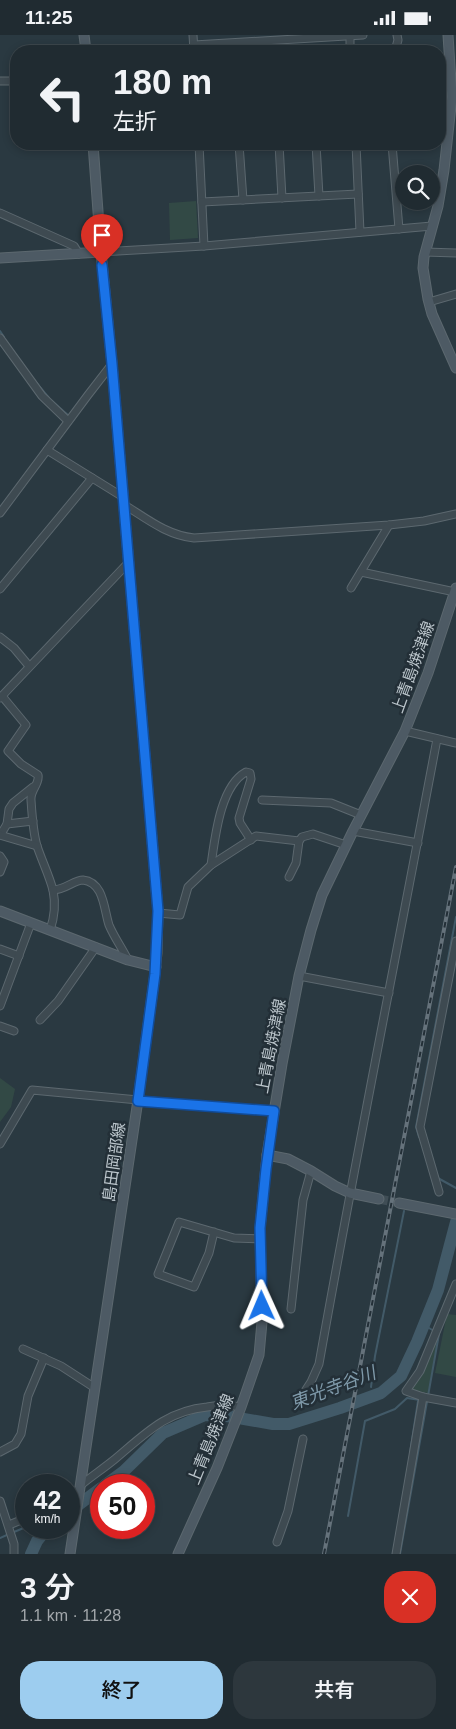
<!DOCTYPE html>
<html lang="ja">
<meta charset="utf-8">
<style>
:root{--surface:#202b31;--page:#2d373d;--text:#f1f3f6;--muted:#a2a7ab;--line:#3d474d;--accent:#9dcdef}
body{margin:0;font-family:Arial,"Noto Sans JP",sans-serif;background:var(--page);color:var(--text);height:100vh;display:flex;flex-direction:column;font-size:19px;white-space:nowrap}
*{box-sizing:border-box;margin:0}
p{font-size:16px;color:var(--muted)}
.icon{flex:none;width:28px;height:28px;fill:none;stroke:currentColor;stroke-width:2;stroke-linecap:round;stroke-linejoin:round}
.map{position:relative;height:1519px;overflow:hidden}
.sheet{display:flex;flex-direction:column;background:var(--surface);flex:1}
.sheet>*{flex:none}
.banner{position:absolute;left:10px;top:10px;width:436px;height:105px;border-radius:20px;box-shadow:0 2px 8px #0003,0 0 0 1px var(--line);background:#202b31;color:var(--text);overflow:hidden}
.fabs{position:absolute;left:395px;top:130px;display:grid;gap:10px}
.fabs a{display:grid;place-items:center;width:45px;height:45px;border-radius:50%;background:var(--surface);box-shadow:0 2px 8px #0003,0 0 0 1px var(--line);font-size:25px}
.speed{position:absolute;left:15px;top:1439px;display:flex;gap:10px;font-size:25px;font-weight:700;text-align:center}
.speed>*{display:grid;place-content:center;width:65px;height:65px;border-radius:50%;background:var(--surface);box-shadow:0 2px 8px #0003,0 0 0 1px var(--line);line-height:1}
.speed small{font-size:12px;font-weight:400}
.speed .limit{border:8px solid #d22;background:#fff;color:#111}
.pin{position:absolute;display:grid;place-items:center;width:42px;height:42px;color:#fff;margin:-51px -21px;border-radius:50% 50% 50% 0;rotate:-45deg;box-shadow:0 0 5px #0007}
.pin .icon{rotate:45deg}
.me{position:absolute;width:55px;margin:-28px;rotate:359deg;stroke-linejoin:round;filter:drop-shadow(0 0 4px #0008)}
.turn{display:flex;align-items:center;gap:18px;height:105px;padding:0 20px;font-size:22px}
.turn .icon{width:65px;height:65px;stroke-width:2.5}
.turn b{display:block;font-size:35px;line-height:42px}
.round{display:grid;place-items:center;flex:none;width:52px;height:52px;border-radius:20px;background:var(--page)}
.overview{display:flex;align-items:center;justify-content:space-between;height:85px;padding:0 20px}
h1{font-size:30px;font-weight:600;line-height:38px}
.button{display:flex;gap:10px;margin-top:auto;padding:10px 20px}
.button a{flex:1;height:58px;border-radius:20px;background:var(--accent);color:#111;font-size:20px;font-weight:600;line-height:58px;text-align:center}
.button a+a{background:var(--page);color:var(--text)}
.status{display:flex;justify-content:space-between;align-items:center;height:35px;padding:0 25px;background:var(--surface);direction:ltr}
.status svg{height:14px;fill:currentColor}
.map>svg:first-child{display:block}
.green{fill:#324945}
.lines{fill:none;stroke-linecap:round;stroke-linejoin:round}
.stream{stroke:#425a68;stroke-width:2}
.river{stroke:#425a68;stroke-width:12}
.secondary-tunnel{stroke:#404e56;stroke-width:9;stroke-dasharray:9 4.5;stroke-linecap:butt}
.street-casing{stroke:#5c686f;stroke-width:9}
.secondary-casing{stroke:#5c686f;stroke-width:11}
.street{stroke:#3e4a51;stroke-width:7}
.secondary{stroke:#4d5a64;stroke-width:9}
.rail-casing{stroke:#65727b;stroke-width:4}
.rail{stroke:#232f37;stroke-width:2;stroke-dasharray:5.5;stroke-linecap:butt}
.route-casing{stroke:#114b97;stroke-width:12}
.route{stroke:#1a73e8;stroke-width:9}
.labels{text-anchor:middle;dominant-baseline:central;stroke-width:5;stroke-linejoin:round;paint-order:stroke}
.street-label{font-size:16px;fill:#bbc5cb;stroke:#232f37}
.water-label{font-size:18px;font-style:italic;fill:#7f9aaa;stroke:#232f37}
</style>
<div class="status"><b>11:25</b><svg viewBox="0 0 49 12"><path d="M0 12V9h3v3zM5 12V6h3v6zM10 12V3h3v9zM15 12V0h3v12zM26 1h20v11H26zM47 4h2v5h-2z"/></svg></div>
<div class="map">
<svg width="456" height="1519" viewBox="0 0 456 1519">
<rect width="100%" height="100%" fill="#2a3941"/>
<g class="green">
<polygon points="196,166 198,203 170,205 169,168"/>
<polygon points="0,1043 15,1054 11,1072 0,1087"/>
<polygon points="447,1279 456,1280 456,1342 435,1338"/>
<polygon points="438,1303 428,1358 411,1355"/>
</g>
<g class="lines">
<g class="stream">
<polyline points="0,296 4,302"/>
<polyline points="34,345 49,363"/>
<polyline points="52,366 69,381"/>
<polyline points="419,1102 416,1092 456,882"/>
<polyline points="436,1142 456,1153"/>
<polyline points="371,1352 375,1321 404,1176"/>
<polyline points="410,1418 418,1366"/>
<polyline points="69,1471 75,1467"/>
<polyline points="348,1481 365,1386 395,1374 407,1363 420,1365"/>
<polyline points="14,1497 26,1492"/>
<polyline points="0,1503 9,1499"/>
<polyline points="400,1519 439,1299 424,1290"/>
</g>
<g class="river">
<polyline points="105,1450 124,1436 163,1398 205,1380 227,1381 273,1389 289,1389 340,1373 381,1358 401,1341 417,1307 438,1255 456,1187"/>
<polyline points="69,1477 101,1453"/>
<polyline points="31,1519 37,1506 48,1492"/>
</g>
<polyline class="secondary-tunnel" points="379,1164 399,1168"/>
<defs>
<g id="street">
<polyline points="193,0 194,16"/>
<polyline points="350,1 350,16"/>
<polyline points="194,10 363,0"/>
<polyline points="395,16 398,5 397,0"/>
<polyline points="0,46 16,46"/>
<polyline points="199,109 204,211"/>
<polyline points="239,109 243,165"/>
<polyline points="279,109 282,163"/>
<polyline points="316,109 319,161"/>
<polyline points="356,109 360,197"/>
<polyline points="392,109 399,194"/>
<polyline points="202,167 358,159"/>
<polyline points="0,178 74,211 79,219"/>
<polyline points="101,217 204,211 432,191"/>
<polyline points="425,217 456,218"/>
<polyline points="429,267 456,259"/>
<polyline points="0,303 42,361 68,386"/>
<polyline points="47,415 123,462"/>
<path d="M123 469C146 483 166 500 194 503L389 490 424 486 456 479"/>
<polyline points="0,478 88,360 112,329"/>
<polyline points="361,537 455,557"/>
<polyline points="351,553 389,490"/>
<polyline points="0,554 92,443"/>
<polyline points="0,602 14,613 29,631"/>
<path d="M2 661 26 690 8 716 21 729 38 740C40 749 30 755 31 765 32 780 33 797 37 811 42 826 49 840 53 855 65 855 74 845 83 845 104 847 104 875 109 890 114 902 122 913 128 925"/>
<polyline points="0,663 128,528"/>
<polyline points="405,696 456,708"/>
<polyline points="262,765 331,768 361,780"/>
<polyline points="7,789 33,786"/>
<polyline points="353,796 418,808"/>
<polyline points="1,799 7,789 9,774 13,768 33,752"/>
<polyline points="0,800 37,811"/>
<polyline points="0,821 4,827 0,837"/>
<path d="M211 830C215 803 220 751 246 737L250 738 251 744 239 783 240 788 251 805"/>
<polyline points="289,842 296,828 299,806"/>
<polyline points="158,878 180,880 188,852 211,830 256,801 299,806 302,802 313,799 346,810"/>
<path d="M50 895C55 881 56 870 53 855"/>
<polyline points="0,914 19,921"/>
<polyline points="299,941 389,958"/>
<polyline points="0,971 31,888"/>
<polyline points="40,985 58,966 96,912"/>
<polyline points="0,991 14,996"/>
<polyline points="0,1109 32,1055 138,1065 273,1076"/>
<polyline points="439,1157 420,1092 456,906"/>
<polyline points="214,1197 209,1218 194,1252 158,1239 179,1187 234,1203 260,1204"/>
<polyline points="456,1249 420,1336 406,1356 423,1362 456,1368"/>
<polyline points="291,1274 303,1165 311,1136"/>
<polyline points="23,1314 61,1331 95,1353"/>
<path d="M298 1367 311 1347 319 1329C356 1120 398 912 437 704"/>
<polyline points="0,1417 15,1409 21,1399 28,1361 44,1323"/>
<path d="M81 1450C92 1441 104 1433 115 1424 145 1399 166 1376 207 1372 219 1370 229 1370 241 1372"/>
<polyline points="69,1460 80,1454"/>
<polyline points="0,1466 14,1509 14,1519"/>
<polyline points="9,1490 26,1483"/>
<polyline points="277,1507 288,1476 303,1404"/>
<polyline points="396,1519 423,1362"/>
</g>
<g id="secondary">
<polyline points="84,0 86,16"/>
<polyline points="448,0 452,62 444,135 438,171 424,222 423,233 428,264 432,279 456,333"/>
<polyline points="0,223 101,217"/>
<polyline points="0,876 128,925 156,932"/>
<polyline points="267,1120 288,1124 311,1136 335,1151 350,1158 379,1164"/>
<polyline points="399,1168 456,1179"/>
<polyline points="70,1519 138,1065 154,946 157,918 158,876 112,329 101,217 93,109"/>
<polyline points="178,1519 217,1433 241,1372 259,1320 262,1287 260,1193 267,1120 282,1029 299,941 311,895 322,860 353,796 405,696 428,638 456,553"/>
</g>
</defs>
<use href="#street" class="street-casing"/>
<use href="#secondary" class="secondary-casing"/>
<use href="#street" class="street"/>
<use href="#secondary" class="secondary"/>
<defs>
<polyline id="rail" points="324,1519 456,832"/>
</defs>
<use href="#rail" class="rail-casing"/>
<use href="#rail" class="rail"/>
</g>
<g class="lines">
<defs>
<polyline id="route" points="102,230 112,329 158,876 155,939 138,1066 274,1076 266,1134 260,1193 262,1271"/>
</defs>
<use href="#route" class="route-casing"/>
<use href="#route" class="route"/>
</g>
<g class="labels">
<g class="street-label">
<text transform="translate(413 632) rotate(-70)">上青島焼津線</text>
<text transform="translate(271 1011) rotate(-79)">上青島焼津線</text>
<text transform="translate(114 1127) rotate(-82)">島田岡部線</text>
<text transform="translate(211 1404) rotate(-68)">上青島焼津線</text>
</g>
<g class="water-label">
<text transform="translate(333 1353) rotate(-21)">東光寺谷川</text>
</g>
</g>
</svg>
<div class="fabs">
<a><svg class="icon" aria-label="search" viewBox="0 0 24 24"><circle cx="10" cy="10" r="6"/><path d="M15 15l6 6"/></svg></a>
</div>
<div class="speed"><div>42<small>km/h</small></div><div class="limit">50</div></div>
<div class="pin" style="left:102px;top:230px;background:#d93025"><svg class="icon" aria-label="arrive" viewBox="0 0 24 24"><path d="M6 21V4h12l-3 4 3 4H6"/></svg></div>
<svg class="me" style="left:262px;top:1271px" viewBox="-20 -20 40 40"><path d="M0-17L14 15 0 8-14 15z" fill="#1a73e8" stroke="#fff" stroke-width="4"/></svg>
<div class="banner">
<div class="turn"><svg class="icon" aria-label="left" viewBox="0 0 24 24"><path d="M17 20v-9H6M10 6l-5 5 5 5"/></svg><div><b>180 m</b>左折</div></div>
</div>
</div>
<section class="sheet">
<div class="overview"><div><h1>3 分</h1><p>1.1 km · 11:28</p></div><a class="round" style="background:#d93025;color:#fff"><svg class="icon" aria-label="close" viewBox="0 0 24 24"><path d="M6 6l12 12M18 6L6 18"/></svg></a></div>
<div class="button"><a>終了</a><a>共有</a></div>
</section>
